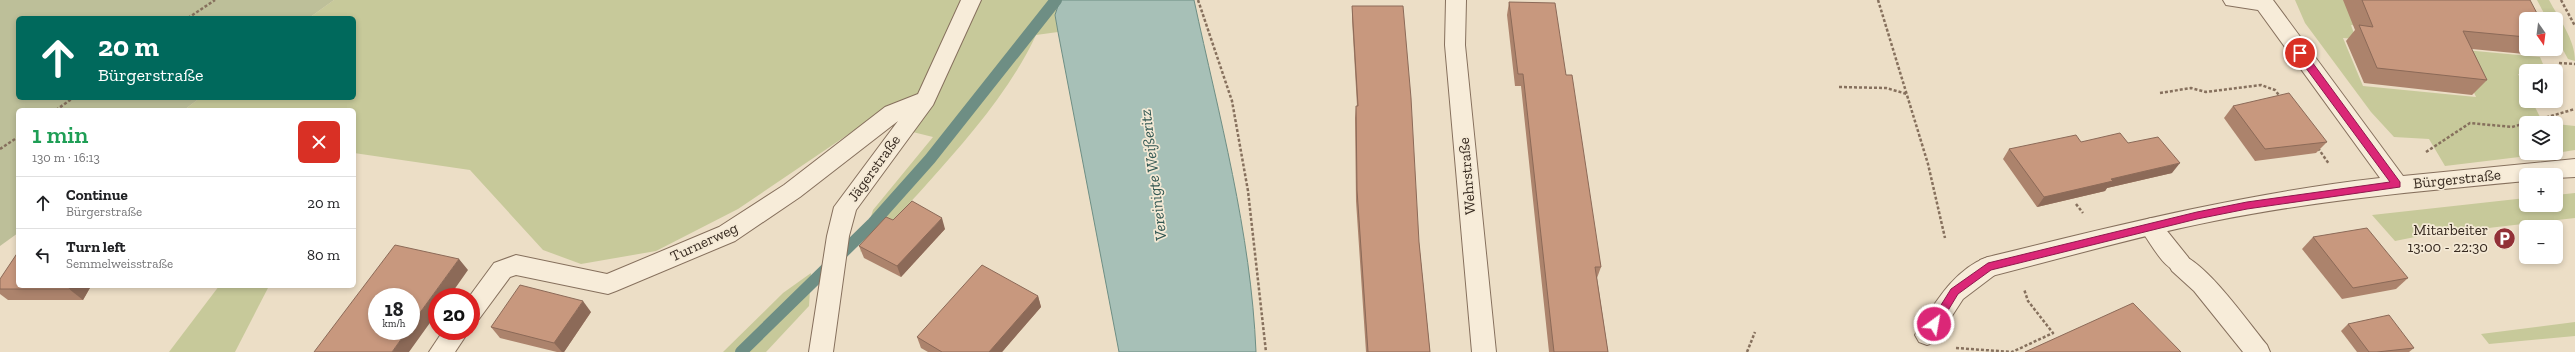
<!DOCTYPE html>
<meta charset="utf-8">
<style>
:root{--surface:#fff;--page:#f6f6f6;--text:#202124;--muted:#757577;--line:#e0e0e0}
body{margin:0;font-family:"Zilla Slab",serif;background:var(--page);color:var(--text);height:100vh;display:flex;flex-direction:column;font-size:15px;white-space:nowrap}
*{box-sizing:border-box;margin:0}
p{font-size:13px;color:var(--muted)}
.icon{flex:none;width:22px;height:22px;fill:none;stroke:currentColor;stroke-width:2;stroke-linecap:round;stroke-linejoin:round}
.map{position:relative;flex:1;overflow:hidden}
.panel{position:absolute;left:16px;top:108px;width:340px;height:180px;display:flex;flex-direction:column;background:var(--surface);border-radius:6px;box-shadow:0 2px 6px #0003}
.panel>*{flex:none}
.banner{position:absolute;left:16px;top:16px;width:340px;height:84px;border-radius:6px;box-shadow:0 2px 6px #0003;background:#00695c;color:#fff;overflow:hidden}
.needle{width:26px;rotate:166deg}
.fabs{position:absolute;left:2519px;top:12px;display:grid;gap:8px}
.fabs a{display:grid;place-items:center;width:44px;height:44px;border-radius:6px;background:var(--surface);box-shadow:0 2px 6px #0003;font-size:20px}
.speed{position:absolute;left:368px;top:288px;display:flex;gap:8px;font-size:20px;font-weight:700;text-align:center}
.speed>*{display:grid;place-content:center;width:52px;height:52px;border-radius:50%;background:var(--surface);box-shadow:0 2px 6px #0003;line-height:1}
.speed small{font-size:10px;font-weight:400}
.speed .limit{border:6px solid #d22;background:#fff;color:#111}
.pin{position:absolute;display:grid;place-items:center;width:34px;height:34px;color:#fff;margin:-17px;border:2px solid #fff;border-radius:50%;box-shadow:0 1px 4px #0007}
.me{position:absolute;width:44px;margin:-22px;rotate:32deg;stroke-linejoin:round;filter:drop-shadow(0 0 3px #0008)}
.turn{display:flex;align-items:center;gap:14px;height:84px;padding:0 16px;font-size:18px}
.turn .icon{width:52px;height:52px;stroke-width:2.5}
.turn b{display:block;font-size:28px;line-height:34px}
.round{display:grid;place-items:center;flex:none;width:42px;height:42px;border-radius:6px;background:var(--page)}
.headline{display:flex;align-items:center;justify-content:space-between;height:68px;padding:0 16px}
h1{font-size:24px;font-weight:600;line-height:30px;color:#1e9e55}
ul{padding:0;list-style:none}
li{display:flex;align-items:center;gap:12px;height:52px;padding:0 16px;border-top:1px solid var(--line)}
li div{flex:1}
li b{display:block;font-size:15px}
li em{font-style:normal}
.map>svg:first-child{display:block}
.green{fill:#c7c99a}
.cemetery{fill:#bdbf99}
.water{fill:#a7c0b7;stroke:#6e8e84}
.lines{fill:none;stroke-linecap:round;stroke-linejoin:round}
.stream{stroke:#6e8e84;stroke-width:12}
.lane-casing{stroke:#86705d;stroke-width:2}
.street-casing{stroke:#86705d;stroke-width:2}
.path{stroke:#86705d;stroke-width:2.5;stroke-dasharray:3 2;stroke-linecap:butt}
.lane{fill:#f7ecd9;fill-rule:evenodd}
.street{fill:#f7ecd9;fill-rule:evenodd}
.wall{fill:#ac836c}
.shaded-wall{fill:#8c6a58}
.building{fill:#c8987e;stroke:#8c6a58}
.route{fill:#db2777;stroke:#8e194d}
.labels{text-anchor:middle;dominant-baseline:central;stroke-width:3.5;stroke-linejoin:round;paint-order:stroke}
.street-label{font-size:15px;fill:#372a20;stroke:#f4e9d5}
.poi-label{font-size:15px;fill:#372a20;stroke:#f4e9d5;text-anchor:end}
.water-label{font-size:16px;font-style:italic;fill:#305651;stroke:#f4e9d5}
</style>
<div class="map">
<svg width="2575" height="352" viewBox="0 0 2575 352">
<rect width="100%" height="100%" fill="#ecdec6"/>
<g class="green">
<path d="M334 0H1060L1055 15 1058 32 1036 35C1010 91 967 139 926 185 905 208 884 232 860 252L873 210 933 137 868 121 738 209 656 251 581 264 543 250 470 170 354 153V110H184L200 98H354V18H309Z"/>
<polygon points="2295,0 2425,0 2415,31 2351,25 2356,39 2343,38 2363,86 2476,97 2454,49 2540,57 2546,71 2526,71 2526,74 2518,74 2526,89 2526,101 2532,101 2543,123 2526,123 2526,153 2553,153 2445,166 2429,139 2394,137 2371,112 2305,23"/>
<path d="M2537 0H2549C2559 19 2575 39 2575 61L2568 59 2556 37V19H2547Z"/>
<polygon points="2556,124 2575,126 2575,150 2556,153"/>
<polygon points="2575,193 2575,218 2420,236 2395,241 2372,215 2526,198 2526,205 2556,205 2556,195"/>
<polygon points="811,273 809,306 766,352 723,352 783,293"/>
<polygon points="219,286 269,286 235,352 169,352"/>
<polygon points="2575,322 2575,336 2489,344 2481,334"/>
</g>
<polygon class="cemetery" points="0,0 334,0 309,18 18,18 18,98 200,98 184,110 18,110 18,233 0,246"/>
<path class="water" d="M1060 0H1194C1219 116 1251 232 1256 352H1119L1058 32 1055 15Z"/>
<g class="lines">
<polyline class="stream" points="741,352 873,223 930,159 1056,0"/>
<defs>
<g id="lane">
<path d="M2151 218 2159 221 2188 257 2192 264 2188 271C2168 278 2154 248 2143 233L2140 227 2143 221Z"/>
<path d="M1988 257 1996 260 2000 267 1996 274 1963 299 1935 342 1927 345 1919 342 1915 335 1919 328C1937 300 1955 269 1988 257Z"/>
</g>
<g id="street">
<polygon points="961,0 981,0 933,105 856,210 849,236 833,352 809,352 827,236 834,207 898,121 800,197 735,241 616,291 608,294 516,275 510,277 479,319 471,322 471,297 469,297 494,263 516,255 607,274 719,227 784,185 885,107 918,94"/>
<polygon points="1446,0 1466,0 1465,45 1496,352 1472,352 1445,45"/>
<path d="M2223 0H2273L2403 176 2575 159V177L2556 178V175H2526V181C2422 191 2317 200 2214 221 2138 236 2063 258 1988 277L1980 274 1976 267 1980 260 1988 257C2118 225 2246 193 2380 178L2258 10 2226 5Z"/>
<path d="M2180 254C2208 264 2247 321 2267 345L2270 352H2243L2194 291 2172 271 2168 264 2172 257Z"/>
<polygon points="443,331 469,331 455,352 429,352"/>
</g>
</defs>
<use href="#lane" class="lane-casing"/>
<use href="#street" class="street-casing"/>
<g class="path">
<polyline points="1198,0 1232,101 1248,191 1266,352"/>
<polyline points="1878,0 1928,164 1945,238"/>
<polyline points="2561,0 2575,26"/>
<polyline points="188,18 215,0"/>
<polyline points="2559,63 2575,64"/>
<polyline points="1839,87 1886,88 1907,94"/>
<polyline points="2160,93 2191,88 2206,92 2261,85 2275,90 2281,98"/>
<polyline points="56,110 73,98"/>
<polyline points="2527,123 2575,109"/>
<polyline points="2318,148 2329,164"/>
<polyline points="0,149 18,137"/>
<polyline points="2426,152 2470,123 2512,127 2526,123"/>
<polyline points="2076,204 2083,213"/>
<polyline points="1956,348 2012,352 2053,333 2028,301 2024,289"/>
<polyline points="1747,352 1755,332"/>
</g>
<use href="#lane" class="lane"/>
<use href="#street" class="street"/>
</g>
<g class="wall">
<polygon points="2343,0 2530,0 2526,19 2526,49 2541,49 2535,55 2472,49 2487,80 2472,95 2364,83 2346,41 2355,30"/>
<polygon points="1509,2 1566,75 1601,267 1597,278 1608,352 1549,352 1521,86 1515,86 1507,15"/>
<polygon points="1352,6 1419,242 1430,352 1366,352 1356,201 1355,118 1356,106 1357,106 1352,19"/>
<polygon points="2233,106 2327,142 2316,153 2255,161 2224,118"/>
<polygon points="2081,142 2128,143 2172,173 2107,188 2105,191 2037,207 2003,159 2009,149"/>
<polygon points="893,220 945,229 901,277 864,258 859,246"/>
<polygon points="2313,237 2408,278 2396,289 2342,299 2302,249"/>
<polygon points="0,279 91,286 83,300 8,300 0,294"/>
<polygon points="1038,296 1041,307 1002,352 928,352 921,348 917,337"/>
<polygon points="591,312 564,352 557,352 500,338 491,327"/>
<polygon points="2348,324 2414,348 2409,352 2357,352 2341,331"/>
</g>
<g class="shaded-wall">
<polygon points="2180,163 2172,173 2107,188 2105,191 2037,207 2044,197 2111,179"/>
<polygon points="942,218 945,229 901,277 897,266"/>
<polygon points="459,259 468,270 449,297 437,297 437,313 409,352 392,352 407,331 411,331 411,325"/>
<polygon points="71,286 91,286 83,300 69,289"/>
<polygon points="1038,296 1041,307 1002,352 989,352"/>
<polygon points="583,301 591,312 564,352 562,352 554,343"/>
</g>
<g class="building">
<polygon points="2362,0 2530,0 2540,19 2526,19 2526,37 2463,31 2487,80 2377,68 2359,25 2373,27"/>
<polygon points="1509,2 1555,3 1566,75 1572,75 1601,267 1595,267 1608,352 1554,352 1523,74 1518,74"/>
<polygon points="1352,6 1403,6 1411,98 1419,242 1430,352 1368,352 1357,190 1356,106 1358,106"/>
<polygon points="2289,93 2327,142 2265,149 2233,106"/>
<polygon points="2120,133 2128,143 2158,137 2180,163 2111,179 2113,181 2044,197 2009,149 2076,135 2081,142"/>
<polygon points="912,201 942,218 897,266 859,246 886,217 893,220"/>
<polygon points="2367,228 2408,278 2353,288 2313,237"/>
<polygon points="395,245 459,259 411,325 411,297 377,297 377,331 407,331 392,352 314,352"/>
<polygon points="18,252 18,286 71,286 69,289 0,289 0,279"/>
<polygon points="982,265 1038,296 989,352 942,352 917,337"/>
<polygon points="520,285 583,301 554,343 491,327"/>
<polygon points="2133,303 2181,352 2025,352"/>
<polygon points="2389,315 2414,348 2377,352 2369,352 2348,324"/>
</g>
<polygon class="route" points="2300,50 2304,51 2400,182 2400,187 2247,209 2197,219 1991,270 1958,294 1938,327 1931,327 1931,321 1951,289 1988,263 2197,212 2247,202 2390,182 2297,56 2296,53"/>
<defs>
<symbol id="parking-disc" viewBox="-11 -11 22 22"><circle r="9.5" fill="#923037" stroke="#f4e9d5"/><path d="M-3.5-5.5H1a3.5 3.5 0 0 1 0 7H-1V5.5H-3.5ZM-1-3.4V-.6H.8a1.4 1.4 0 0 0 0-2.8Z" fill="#fff"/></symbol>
</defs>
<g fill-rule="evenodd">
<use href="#parking-disc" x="2492" y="226" width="25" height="25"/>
</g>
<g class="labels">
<g class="street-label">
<text transform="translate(874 168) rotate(-54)">Jägerstraße</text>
<text transform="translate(1467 176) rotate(-95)">Wehrstraße</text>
<text transform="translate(2457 179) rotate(-6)">Bürgerstraße</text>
<text transform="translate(704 242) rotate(-25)">Turnerweg</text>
</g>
<g class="poi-label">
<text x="2488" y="230">Mitarbeiter<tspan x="2488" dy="17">13:00 - 22:30</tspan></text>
</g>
<g class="water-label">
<text transform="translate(1153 175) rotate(-97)">Vereinigte Weißeritz</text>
</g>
</g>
</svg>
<div class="fabs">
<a><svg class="needle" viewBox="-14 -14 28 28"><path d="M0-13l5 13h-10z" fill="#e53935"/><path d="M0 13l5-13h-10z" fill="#757577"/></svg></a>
<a><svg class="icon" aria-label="sound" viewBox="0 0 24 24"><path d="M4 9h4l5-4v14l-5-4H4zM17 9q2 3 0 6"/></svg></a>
<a><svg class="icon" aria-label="layers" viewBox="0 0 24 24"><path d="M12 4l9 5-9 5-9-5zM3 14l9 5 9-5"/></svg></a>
<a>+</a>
<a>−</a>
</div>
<div class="speed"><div>18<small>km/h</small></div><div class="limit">20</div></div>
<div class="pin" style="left:2300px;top:53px;background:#d93025"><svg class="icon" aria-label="arrive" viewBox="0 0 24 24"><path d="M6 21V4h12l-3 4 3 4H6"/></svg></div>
<svg class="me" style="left:1934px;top:324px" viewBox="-20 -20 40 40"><circle r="17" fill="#db2777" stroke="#fff" stroke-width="3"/><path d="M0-11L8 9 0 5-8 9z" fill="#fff"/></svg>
<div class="banner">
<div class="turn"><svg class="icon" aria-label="ahead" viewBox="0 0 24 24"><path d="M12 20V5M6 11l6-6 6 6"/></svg><div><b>20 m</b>Bürgerstraße</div></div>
</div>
<section class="panel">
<div class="headline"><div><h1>1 min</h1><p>130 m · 16:13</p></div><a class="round" style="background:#d93025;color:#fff"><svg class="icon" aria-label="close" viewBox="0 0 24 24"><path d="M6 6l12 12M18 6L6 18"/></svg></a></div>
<ul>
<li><svg class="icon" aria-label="ahead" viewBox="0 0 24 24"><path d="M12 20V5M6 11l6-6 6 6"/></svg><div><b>Continue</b><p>Bürgerstraße</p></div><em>20 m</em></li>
<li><svg class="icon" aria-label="left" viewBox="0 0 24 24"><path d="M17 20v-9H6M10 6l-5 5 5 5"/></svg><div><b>Turn left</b><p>Semmelweisstraße</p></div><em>80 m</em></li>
</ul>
</section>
</div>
